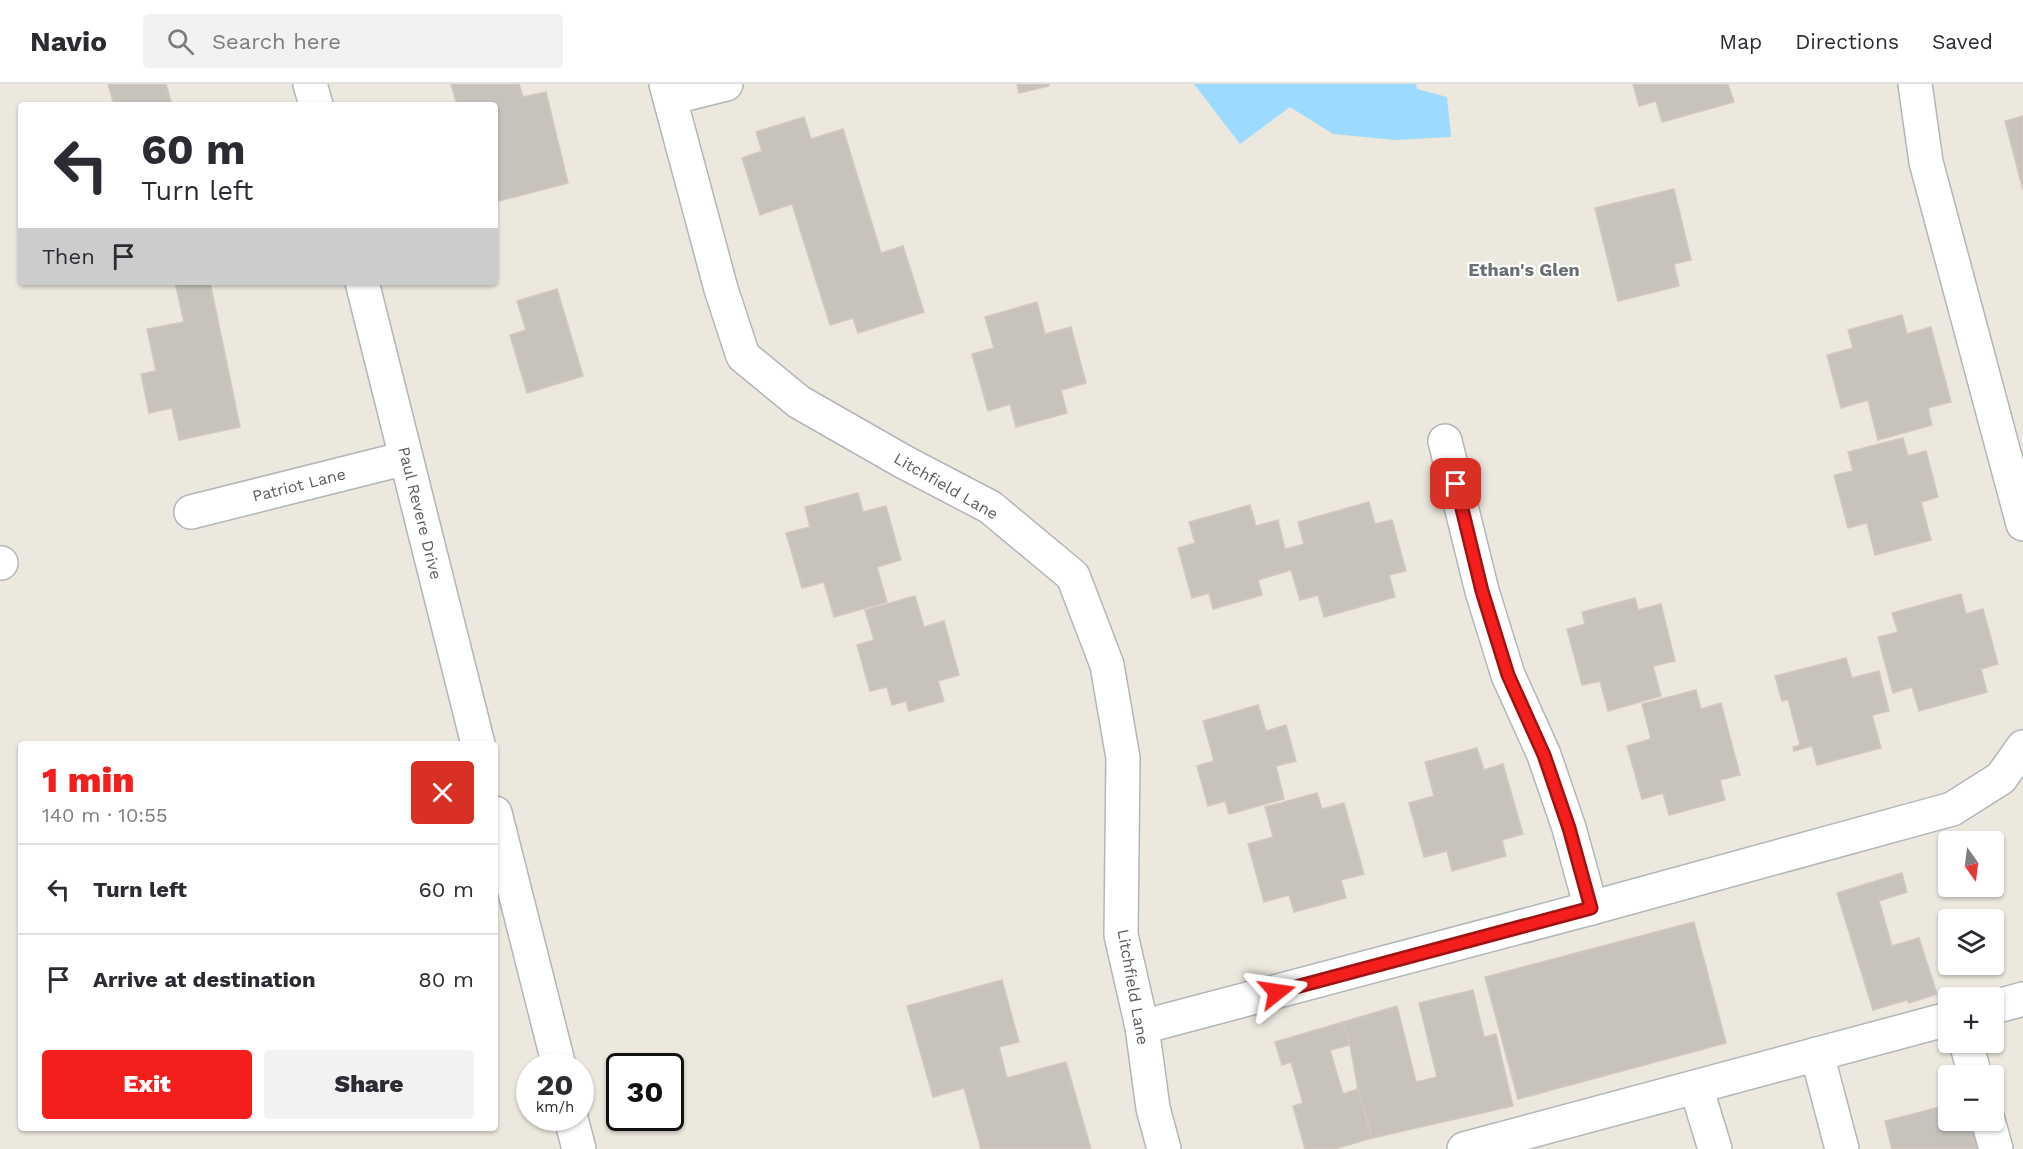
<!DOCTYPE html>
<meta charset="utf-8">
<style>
:root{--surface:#fff;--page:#f2f2f3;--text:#2b2b33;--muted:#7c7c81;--line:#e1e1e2;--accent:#f41e1d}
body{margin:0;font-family:"Work Sans",sans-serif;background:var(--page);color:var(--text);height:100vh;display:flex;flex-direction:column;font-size:22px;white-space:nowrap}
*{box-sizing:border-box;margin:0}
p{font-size:20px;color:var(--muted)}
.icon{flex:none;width:33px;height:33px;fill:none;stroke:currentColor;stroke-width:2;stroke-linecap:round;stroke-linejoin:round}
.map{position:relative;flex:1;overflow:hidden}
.panel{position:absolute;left:18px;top:657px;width:480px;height:390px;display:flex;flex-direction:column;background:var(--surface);border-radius:6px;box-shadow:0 2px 4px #0004}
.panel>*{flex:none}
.hud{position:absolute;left:18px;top:18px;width:480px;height:183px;border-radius:6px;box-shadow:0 2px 4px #0004;background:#fff;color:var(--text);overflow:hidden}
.needle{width:39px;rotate:166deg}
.buttons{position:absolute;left:1938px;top:747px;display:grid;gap:12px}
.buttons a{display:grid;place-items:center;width:66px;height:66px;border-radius:6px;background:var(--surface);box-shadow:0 2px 4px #0004;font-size:30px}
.speed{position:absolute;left:516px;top:969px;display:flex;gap:12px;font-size:30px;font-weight:700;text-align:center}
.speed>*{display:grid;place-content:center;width:78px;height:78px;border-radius:50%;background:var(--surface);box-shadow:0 2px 4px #0004;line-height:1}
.speed small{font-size:15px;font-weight:400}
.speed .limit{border:3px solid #111;border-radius:9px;background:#fff;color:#111}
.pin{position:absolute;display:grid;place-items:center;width:51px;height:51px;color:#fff;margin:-26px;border-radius:12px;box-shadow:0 3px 9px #0006}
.me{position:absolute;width:66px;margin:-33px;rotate:75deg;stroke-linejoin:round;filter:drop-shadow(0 0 4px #0008)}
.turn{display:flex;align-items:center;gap:21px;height:126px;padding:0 24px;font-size:27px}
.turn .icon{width:78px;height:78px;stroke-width:2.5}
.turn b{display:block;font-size:42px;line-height:51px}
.then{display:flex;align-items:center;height:57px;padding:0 24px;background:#0003;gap:12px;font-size:22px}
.round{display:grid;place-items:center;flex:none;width:63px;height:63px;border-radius:6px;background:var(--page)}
.summary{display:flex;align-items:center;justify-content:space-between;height:102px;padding:0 24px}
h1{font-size:36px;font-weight:800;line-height:45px;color:var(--accent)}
.button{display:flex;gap:12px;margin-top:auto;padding:12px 24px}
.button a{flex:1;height:69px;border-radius:6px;background:var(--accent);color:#fff;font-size:24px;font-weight:800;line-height:69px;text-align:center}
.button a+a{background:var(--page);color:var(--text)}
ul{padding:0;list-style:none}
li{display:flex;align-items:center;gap:18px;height:90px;padding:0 24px;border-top:2px solid var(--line)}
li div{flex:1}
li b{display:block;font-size:22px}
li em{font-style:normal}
header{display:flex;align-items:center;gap:36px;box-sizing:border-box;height:84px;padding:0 30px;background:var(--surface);border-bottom:2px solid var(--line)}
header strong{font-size:28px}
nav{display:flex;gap:33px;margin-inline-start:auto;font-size:21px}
.search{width:420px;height:54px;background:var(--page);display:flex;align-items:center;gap:15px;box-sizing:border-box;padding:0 21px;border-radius:6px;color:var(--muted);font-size:22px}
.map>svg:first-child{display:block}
.water{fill:#9cdbff}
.building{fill:#c7c3bc;stroke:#d1c9bd;stroke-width:1.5}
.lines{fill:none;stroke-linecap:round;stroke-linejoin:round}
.minor-casing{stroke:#b2b6bb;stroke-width:36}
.minor{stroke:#fff;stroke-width:33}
.route-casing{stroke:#9f1413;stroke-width:15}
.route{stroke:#f41e1d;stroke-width:10}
.labels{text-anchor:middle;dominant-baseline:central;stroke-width:4.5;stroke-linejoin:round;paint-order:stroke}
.street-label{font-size:16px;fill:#585d61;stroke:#fff}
.neighbourhood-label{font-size:18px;font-weight:bold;fill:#696f73;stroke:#fff}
</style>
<header>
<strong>Navio</strong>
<div class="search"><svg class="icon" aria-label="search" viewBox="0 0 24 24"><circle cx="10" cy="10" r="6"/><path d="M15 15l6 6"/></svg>Search here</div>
<nav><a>Map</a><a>Directions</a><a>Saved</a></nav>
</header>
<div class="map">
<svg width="2023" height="1065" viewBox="0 0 2023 1065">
<rect width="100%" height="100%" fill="#ece8de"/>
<polygon class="water" points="1194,0 1416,0 1417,5 1447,13 1451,53 1396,56 1333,50 1290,23 1240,60"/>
<g class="building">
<polygon points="108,0 166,0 172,21 114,21"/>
<polygon points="451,0 519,0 523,13 546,8 568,99 495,118 495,21 457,21"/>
<polygon points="1017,0 1049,0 1049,2 1019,9"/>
<polygon points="1633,0 1728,0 1734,18 1662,38 1656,17 1639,22"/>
<polygon points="2023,32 2023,106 2005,37"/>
<polygon points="804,33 811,55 843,45 881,169 903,162 924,228 858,249 853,234 830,241 792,120 760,131 742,74 762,67 756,48"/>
<polygon points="1674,105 1691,176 1674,180 1679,202 1618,217 1595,124"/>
<polygon points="175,198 210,198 240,343 179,356 172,324 149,329 141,290 156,287 147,245 184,238"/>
<polygon points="557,205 583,292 527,309 510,251 526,246 517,217"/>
<polygon points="1037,218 1045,250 1071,243 1086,299 1061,306 1067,329 1016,343 1010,320 988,327 972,270 994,264 985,233"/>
<polygon points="1902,231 1907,250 1931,243 1951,318 1928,324 1932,341 1878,356 1868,316 1841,324 1827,271 1853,264 1848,246"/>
<polygon points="1903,354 1908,372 1926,367 1938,413 1921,418 1931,456 1875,471 1867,439 1848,444 1834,391 1853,387 1848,368"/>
<polygon points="858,409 863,428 886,422 901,476 877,483 887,518 834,533 824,498 802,504 786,449 810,443 805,423"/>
<polygon points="1369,418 1375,440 1392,436 1406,487 1389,491 1395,513 1324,533 1318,511 1300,516 1291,486 1258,496 1262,511 1213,525 1209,509 1192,514 1178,464 1195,459 1189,438 1250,421 1256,442 1278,436 1285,465 1304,460 1298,438"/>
<polygon points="1961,510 1966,530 1983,525 1998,580 1981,585 1987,608 1919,627 1912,603 1893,609 1878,553 1898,548 1892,529"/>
<polygon points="915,512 924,543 944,537 959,591 938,597 944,617 909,627 906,617 892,621 887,603 870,607 857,561 874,556 865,526"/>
<polygon points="1635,514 1638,526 1661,520 1675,577 1653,582 1661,612 1608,627 1600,597 1582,601 1567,545 1585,540 1582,528"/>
<polygon points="1846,574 1852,594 1879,587 1889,627 1872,631 1881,664 1817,681 1812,662 1794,667 1793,663 1800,661 1788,615 1782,617 1775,592"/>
<polygon points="1696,606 1701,625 1721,619 1740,691 1720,696 1725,716 1669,731 1663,709 1642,715 1627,662 1651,655 1642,620"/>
<polygon points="1258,621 1266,647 1286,641 1296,677 1276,682 1284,715 1229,730 1225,717 1208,722 1197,682 1214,677 1203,637"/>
<polygon points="1477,664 1484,686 1503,680 1523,750 1502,756 1506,772 1452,787 1447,767 1424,773 1409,719 1434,712 1425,678"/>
<polygon points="1317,709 1322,725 1344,719 1364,790 1341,796 1346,814 1294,828 1289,811 1264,818 1248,760 1273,753 1265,723"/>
<polygon points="1902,789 1907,808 1879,817 1892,862 1919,854 1937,910 1909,919 1907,916 1873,926 1837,809"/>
<polygon points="1694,838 1726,959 1518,1015 1485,893"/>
<polygon points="1002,896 1019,958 999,963 1007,994 1066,978 1091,1065 981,1065 964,1004 933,1013 907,922"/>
<polygon points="1473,906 1484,953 1496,950 1513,1022 1372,1054 1358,1005 1350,961 1343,938 1397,922 1416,998 1437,993 1419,919"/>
<polygon points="1343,938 1350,961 1330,966 1343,1010 1358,1005 1372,1054 1335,1065 1305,1065 1293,1022 1303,1019 1291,978 1282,981 1275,958"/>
<polygon points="1948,1021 1948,1036 1972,1036 1979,1065 1892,1065 1885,1037"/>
</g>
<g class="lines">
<defs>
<g id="minor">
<polyline points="310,0 316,21"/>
<polyline points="666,0 721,205 743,272 799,318 904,378 990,423 1073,492 1107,581 1123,674 1121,851 1142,943 1153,1024 1164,1065"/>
<polyline points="1915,0 1926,78 2023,440"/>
<polyline points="670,14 726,0"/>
<polyline points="362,198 478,660"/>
<polyline points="1445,357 1482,507 1508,591 1544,671 1569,744 1591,824"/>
<polyline points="191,428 406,374"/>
<polyline points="0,479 1,479"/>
<polyline points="495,729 559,982"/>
<polyline points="1994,923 2023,915"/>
<polyline points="1142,943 1591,824 1952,725 2001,694 2023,663"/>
<polyline points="1966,958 1975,992"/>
<polyline points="1817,970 1842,1065"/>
<polyline points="1696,1003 1715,1065"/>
<polyline points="571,1034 579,1065"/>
<polyline points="1988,1036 1996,1065"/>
<polyline points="1464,1065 1948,935"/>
</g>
</defs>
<use href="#minor" class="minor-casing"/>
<use href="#minor" class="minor"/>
</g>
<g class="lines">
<defs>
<polyline id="route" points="1277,908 1591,824 1569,744 1544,671 1508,591 1482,507 1456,400"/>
</defs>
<use href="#route" class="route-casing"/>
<use href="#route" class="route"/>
</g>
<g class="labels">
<g class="street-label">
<text transform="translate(299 401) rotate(-14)">Patriot Lane</text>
<text transform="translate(946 402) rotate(30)">Litchfield Lane</text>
<text transform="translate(420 429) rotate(76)">Paul Revere Drive</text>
<text transform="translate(1133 903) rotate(80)">Litchfield Lane</text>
</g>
<g class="neighbourhood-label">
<text x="1524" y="185">Ethan's Glen</text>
</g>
</g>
</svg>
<div class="buttons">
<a><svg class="needle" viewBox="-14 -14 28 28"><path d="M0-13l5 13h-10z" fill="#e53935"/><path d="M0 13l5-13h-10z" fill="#7c7c81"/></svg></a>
<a><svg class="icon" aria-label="layers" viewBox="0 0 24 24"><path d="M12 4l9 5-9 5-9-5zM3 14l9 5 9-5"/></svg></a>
<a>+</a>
<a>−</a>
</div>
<div class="speed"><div>20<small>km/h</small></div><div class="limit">30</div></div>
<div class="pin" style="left:1456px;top:400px;background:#d93025"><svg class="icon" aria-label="arrive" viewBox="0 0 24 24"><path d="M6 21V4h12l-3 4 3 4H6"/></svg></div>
<svg class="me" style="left:1277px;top:908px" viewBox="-20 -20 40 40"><path d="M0-17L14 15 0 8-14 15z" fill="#f41e1d" stroke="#fff" stroke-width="4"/></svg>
<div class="hud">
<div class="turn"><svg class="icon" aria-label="left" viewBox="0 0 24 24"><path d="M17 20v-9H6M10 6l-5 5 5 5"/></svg><div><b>60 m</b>Turn left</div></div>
<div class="then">Then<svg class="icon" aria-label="arrive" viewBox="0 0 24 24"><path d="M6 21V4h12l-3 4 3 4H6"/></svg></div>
</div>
<section class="panel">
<div class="summary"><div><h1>1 min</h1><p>140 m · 10:55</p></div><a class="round" style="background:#d93025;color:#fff"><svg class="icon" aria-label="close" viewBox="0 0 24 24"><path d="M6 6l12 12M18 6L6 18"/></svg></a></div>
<ul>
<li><svg class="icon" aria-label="left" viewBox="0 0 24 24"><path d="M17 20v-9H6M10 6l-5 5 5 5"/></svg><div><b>Turn left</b></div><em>60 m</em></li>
<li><svg class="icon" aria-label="arrive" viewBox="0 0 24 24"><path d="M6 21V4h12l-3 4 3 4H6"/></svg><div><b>Arrive at destination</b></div><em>80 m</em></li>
</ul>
<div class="button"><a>Exit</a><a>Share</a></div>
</section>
</div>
